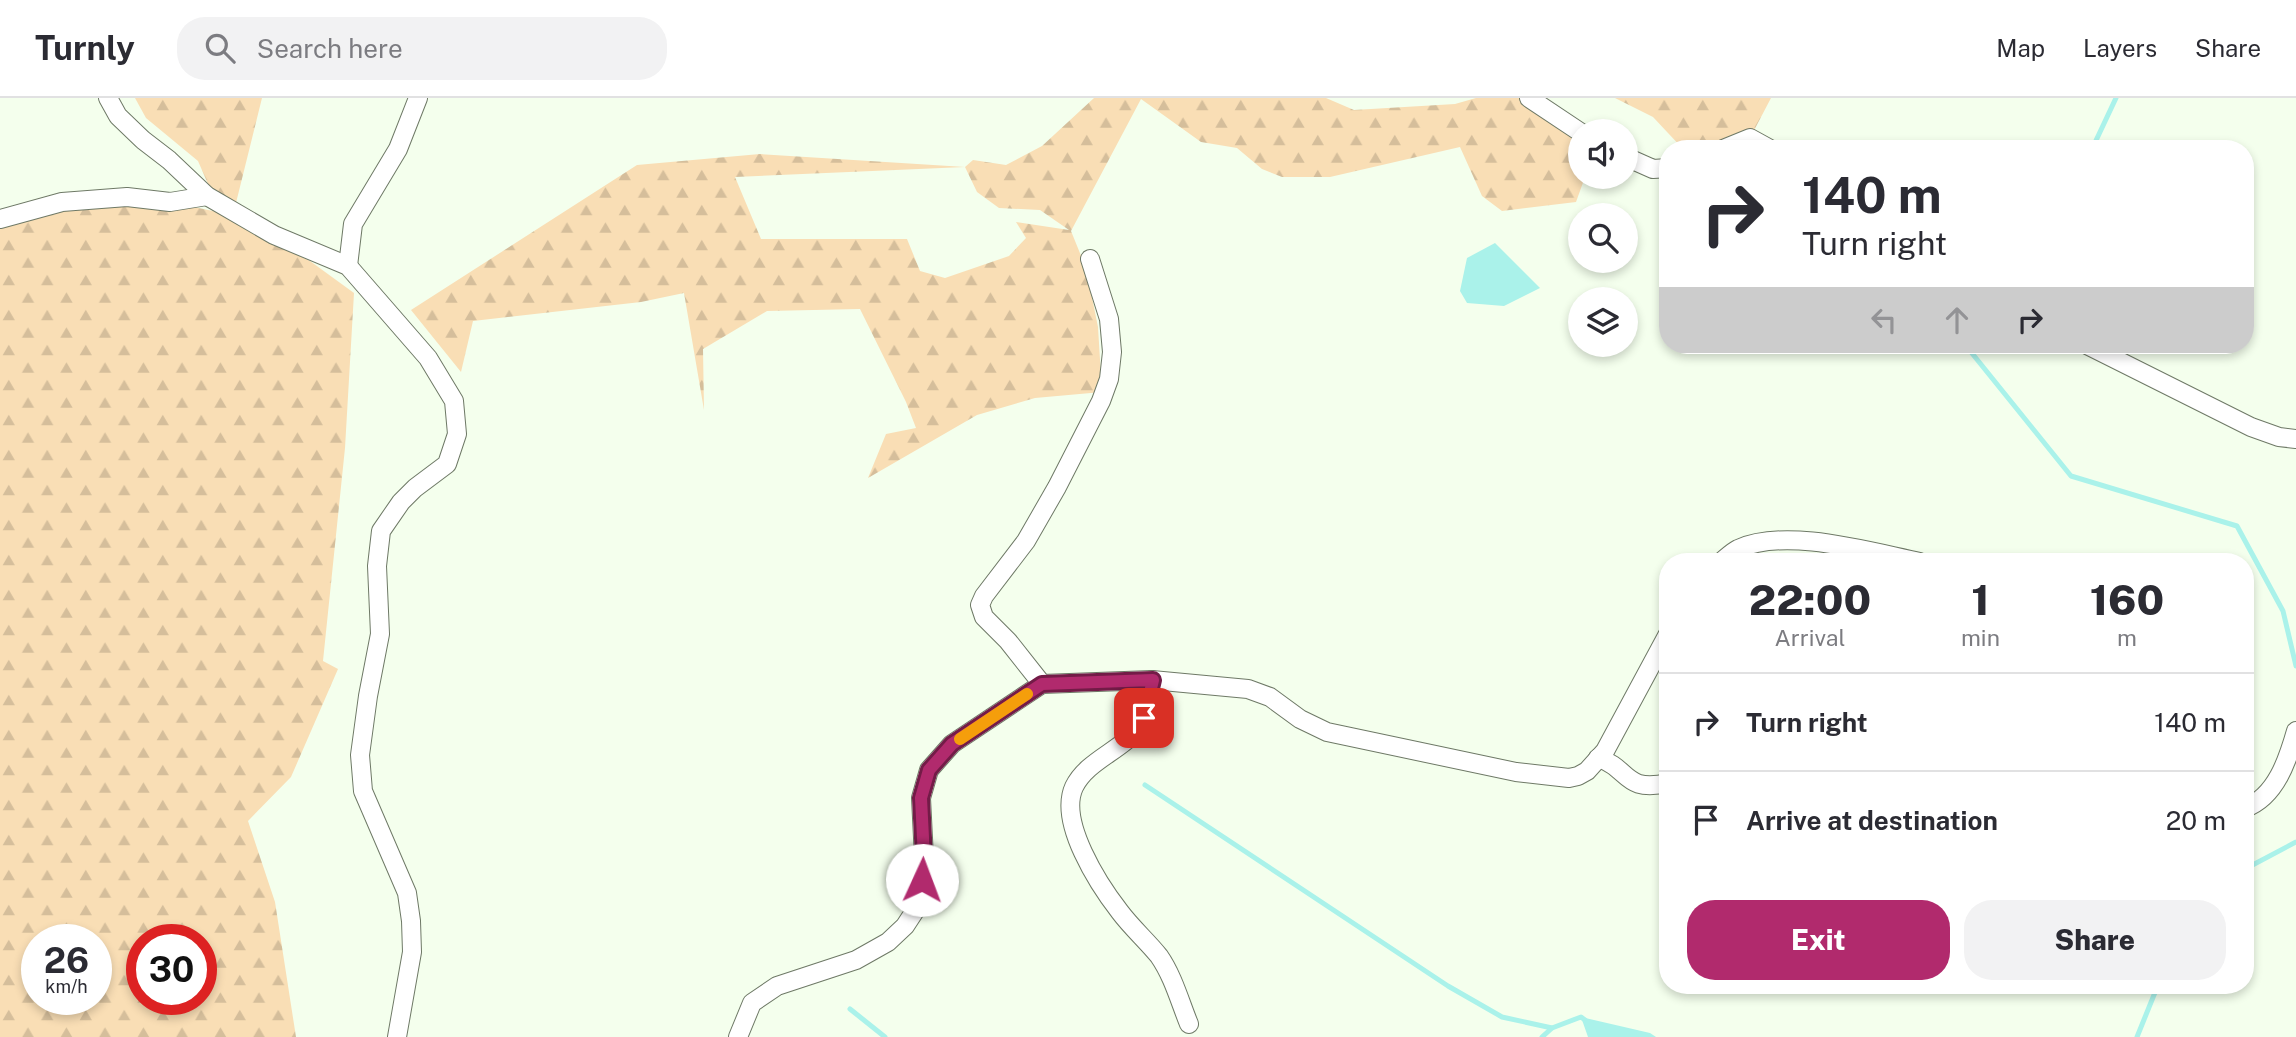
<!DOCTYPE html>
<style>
:root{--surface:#fff;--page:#f2f2f3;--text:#2b2b33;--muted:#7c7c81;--line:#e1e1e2;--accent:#b12a6d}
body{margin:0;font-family:"Public Sans",sans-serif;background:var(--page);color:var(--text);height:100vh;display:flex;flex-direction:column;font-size:26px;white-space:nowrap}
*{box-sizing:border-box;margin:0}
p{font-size:23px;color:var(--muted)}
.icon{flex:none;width:38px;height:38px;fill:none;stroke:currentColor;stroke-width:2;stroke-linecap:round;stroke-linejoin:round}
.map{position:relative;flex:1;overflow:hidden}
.details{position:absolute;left:1659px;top:455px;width:595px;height:441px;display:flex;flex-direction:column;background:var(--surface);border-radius:28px;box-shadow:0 4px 10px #0003}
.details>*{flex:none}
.banner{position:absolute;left:1659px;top:42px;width:595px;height:214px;border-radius:28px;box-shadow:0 4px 10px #0003;background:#fff;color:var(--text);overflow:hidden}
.buttons{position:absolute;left:1568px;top:21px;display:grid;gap:14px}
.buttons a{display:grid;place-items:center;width:70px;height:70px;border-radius:50%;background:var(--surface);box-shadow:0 4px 10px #0003;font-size:35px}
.speed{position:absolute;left:21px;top:826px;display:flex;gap:14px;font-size:35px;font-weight:700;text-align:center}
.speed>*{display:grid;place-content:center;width:91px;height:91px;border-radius:50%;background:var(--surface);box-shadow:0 4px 10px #0003;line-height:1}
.speed small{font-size:18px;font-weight:400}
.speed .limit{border:10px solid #d22;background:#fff;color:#111}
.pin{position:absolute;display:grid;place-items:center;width:60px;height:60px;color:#fff;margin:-30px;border-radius:14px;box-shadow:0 4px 10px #0006}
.me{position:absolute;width:77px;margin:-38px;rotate:2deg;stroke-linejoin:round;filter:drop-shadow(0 0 5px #0008)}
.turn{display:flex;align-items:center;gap:24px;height:147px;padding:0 28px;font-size:32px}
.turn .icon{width:91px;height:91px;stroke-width:2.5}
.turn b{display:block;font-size:49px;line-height:60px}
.lanes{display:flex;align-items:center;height:66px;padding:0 28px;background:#0003;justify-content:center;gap:35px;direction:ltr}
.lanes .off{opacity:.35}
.eta{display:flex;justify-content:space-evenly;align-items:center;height:119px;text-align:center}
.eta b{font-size:42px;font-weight:800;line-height:49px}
.action{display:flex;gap:14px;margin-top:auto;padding:14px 28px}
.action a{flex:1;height:80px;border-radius:28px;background:var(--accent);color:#fff;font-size:28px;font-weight:800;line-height:80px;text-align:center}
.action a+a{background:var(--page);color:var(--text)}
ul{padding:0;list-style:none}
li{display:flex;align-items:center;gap:21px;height:98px;padding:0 28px;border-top:2px solid var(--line)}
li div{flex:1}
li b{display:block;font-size:26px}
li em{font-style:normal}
header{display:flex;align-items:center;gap:42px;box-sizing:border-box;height:98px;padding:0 35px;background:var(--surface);border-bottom:2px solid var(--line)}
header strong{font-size:33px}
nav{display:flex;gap:38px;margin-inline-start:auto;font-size:24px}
.search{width:490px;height:63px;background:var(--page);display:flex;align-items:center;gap:18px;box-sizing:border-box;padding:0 24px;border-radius:28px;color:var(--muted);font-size:26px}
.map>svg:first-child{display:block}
.forest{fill:url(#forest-firs);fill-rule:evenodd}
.water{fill:#aaf2ea}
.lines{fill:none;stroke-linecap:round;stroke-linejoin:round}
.stream{stroke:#aaf2ea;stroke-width:5}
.minor-casing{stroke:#6e7966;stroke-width:20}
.minor{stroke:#fff;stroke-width:18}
.route-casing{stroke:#731b47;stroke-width:18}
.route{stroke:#b12a6d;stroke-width:12}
.slow{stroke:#f59e0b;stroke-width:12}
</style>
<header>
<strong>Turnly</strong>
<div class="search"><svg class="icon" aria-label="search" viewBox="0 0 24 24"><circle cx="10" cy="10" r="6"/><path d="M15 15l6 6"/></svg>Search here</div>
<nav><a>Map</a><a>Layers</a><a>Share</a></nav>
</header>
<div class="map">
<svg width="2296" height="939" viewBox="0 0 2296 939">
<defs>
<pattern id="forest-firs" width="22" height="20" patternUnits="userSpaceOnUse" patternTransform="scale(1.75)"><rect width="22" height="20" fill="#f9deb5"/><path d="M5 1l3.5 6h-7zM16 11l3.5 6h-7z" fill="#d5be9b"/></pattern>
</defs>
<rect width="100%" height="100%" fill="#f4ffed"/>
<g class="forest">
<path d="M135 0H262L233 117 259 138 310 163 354 195 345 350 323 563 338 571 291 679 248 723 275 804 296 939H0V121L13 116 170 104 232 117 208 86 198 63 146 20ZM37 842H96V901H37ZM142 842H201V901H142Z"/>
<path d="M1094 0H1326L1354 12 1455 6 1476 0H1529L1580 34V79H1585L1576 104 1502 113 1482 98 1460 49 1330 79H1282L1262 71 1237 50 1201 44 1141 1 1071 133 1086 170 1098 229 1102 294 1035 300 977 317 868 380 886 336 916 330 906 304 860 211 767 213 703 251 704 312 684 195 641 204 473 223 461 274 411 212 637 67 760 56 965 69 973 62 1006 67 1042 48ZM965 69 977 94 999 110 1040 112 1069 132 1016 124 1026 140 1009 158 945 180 920 173 907 141H761L735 79Z"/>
<polygon points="1615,0 1771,0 1750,40 1723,51 1683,51 1653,19"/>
</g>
<g class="water">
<polygon points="1495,145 1540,190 1504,208 1467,205 1460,193 1467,160"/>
<polygon points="1581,919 1650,935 1656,939 1588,939"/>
</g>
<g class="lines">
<g class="stream">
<polyline points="2092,51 2116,0"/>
<polyline points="1975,247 1971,254 2071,378 2237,428 2283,513 2296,568"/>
<polyline points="1145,687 1448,888 1502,919 1552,930"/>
<polyline points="2245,771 2296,744"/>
<polyline points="850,911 885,939"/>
<polyline points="1542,939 1552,930 1581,919 1585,922"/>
<polyline points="2137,939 2158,887"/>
</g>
<defs>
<g id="minor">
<polyline points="108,0 118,18 143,42 169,62 207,98 274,137 348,168 428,260 454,303 457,336 447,366 415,390 401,404 381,433 377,468 380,536 368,598 360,657 363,693 407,795 411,823 412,854 397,939"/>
<polyline points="1529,0 1580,34"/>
<polyline points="1723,51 1750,40 1770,51"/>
<polyline points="1626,59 1653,71 1668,70"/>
<polyline points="0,121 62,104 127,99 170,104 207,98"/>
<polyline points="348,168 353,126 398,51 418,0"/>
<polyline points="2087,247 2251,329 2279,339 2296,341"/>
<path d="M1721 464C1726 460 1732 454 1738 451 1786 429 1870 454 1920 464"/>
<path d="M1152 582C1150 597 1149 616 1140 628 1122 653 1087 662 1074 689 1058 724 1099 787 1120 814 1132 830 1147 843 1159 858 1173 878 1180 904 1189 926"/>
<polyline points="1042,586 1008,543 984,519 980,507 984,498 1026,443 1057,389 1101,303 1109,281 1112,254 1109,221 1090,161"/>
<path d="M1598 660C1630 670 1623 695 1668 685"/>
<path d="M2245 710C2276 699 2288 661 2296 633"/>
<polyline points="738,939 752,905 777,888 856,862 888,844 905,828 920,805 924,760 921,700 929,672 952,646 1042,586 1152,582 1248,591 1270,599 1300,621 1327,634 1516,674 1569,680 1578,678 1587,673 1605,653 1668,536"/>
</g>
</defs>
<use href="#minor" class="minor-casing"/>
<use href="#minor" class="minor"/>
</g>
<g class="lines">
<defs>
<polyline id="route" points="922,782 924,760 921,700 929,672 952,646 1042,586 1153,582 1144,620"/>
</defs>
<use href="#route" class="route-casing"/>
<use href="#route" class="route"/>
<polyline class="slow" points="960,641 1027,596"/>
</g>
</svg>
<div class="buttons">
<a><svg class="icon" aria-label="sound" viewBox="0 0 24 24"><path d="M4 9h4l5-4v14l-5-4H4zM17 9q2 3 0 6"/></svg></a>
<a><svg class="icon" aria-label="search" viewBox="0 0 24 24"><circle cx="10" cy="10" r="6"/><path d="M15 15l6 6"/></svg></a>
<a><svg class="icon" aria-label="layers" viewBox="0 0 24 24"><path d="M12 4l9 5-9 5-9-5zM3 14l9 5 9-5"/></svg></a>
</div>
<div class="speed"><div>26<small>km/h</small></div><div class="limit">30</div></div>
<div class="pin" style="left:1144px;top:620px;background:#d93025"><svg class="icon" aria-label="arrive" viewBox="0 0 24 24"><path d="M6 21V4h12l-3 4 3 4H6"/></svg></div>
<svg class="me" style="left:922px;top:782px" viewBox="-20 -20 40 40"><circle r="19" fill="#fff"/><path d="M0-13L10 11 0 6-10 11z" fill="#b12a6d"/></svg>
<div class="banner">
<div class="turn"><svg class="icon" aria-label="right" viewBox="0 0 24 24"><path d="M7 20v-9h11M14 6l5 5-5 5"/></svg><div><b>140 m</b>Turn right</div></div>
<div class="lanes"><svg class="icon off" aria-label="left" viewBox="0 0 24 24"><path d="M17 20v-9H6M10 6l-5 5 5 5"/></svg><svg class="icon off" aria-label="ahead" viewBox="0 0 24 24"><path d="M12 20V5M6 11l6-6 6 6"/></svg><svg class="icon" aria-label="right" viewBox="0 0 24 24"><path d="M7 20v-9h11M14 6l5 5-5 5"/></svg></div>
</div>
<section class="details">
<div class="eta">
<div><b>22:00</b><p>Arrival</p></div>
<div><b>1</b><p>min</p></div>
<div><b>160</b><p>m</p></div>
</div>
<ul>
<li><svg class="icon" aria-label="right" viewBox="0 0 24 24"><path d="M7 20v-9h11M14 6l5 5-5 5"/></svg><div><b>Turn right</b></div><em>140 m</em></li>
<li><svg class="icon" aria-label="arrive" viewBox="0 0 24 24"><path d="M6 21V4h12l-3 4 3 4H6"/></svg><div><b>Arrive at destination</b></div><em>20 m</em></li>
</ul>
<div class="action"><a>Exit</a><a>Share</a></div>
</section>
</div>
